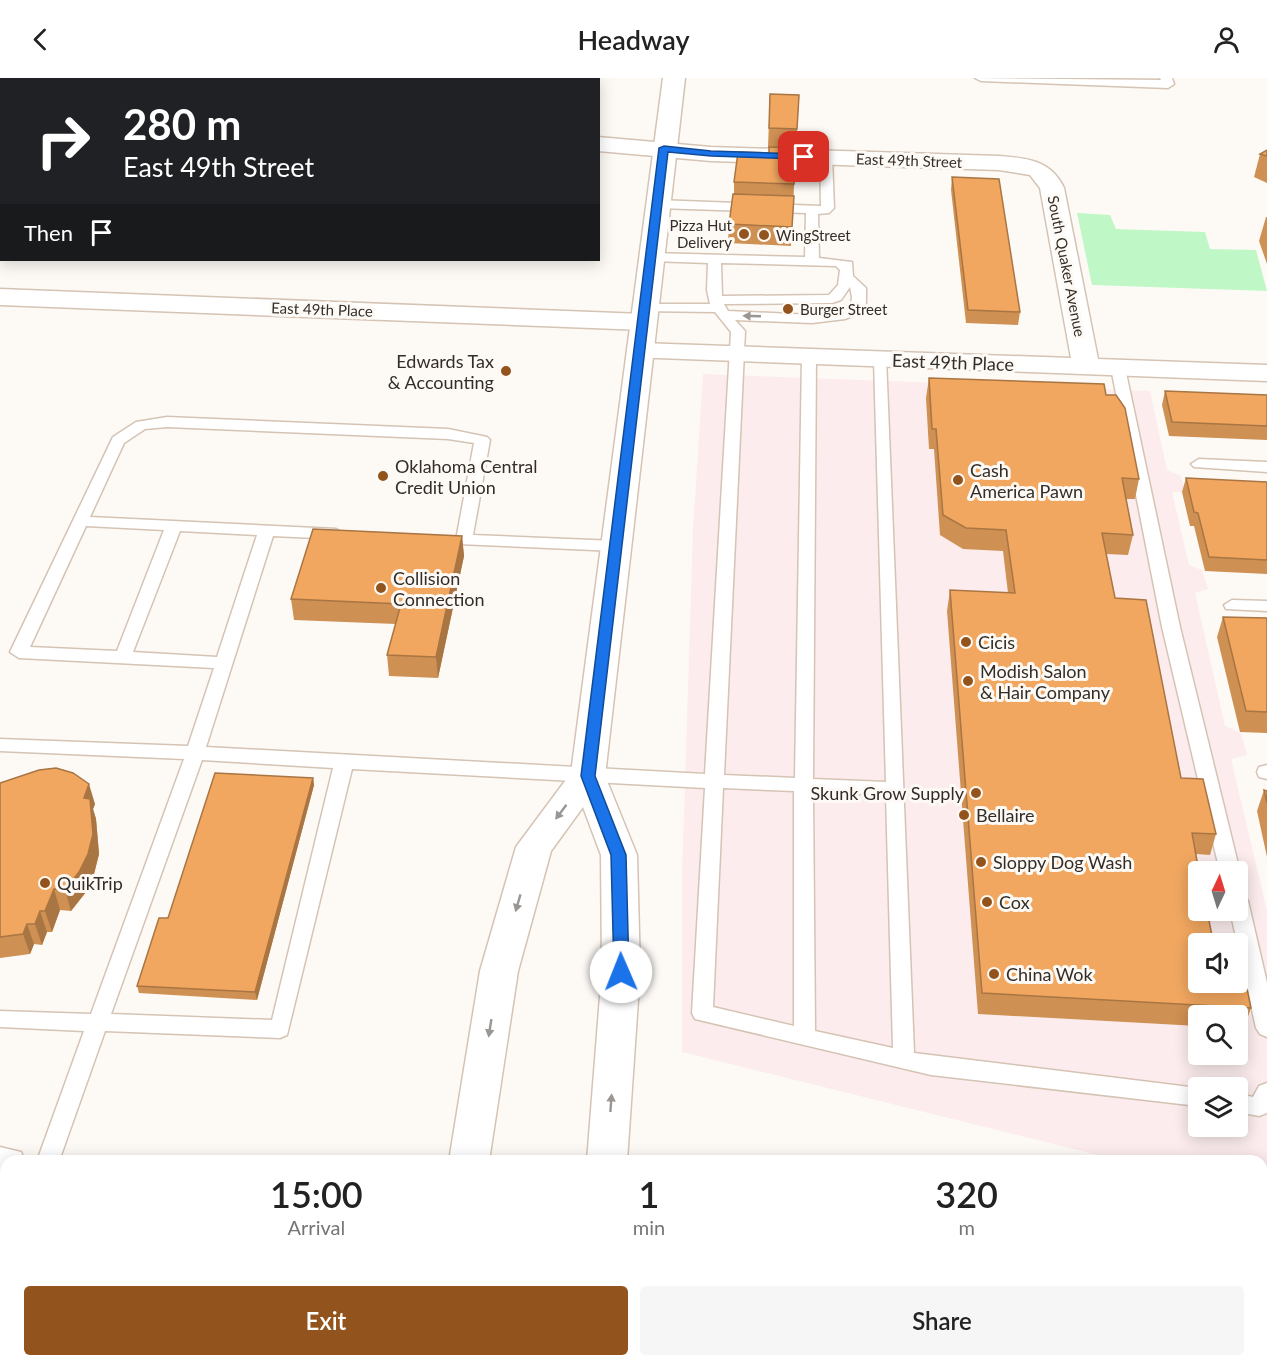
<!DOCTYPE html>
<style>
:root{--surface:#fff;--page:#f6f6f6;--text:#222;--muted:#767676;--accent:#93531c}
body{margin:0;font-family:Lato,sans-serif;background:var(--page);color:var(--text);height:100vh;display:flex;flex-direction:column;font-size:22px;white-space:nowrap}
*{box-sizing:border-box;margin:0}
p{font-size:20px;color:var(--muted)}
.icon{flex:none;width:33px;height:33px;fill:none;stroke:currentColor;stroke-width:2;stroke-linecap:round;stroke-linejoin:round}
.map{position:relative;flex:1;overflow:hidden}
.sheet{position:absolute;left:0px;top:1077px;width:1268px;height:212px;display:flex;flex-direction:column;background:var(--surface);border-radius:18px 18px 0 0;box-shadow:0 3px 15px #0003}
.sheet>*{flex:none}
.guide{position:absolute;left:0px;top:0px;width:600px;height:183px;box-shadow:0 3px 15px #0003;background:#202124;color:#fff;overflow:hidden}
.needle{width:39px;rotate:4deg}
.fabs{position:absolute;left:1188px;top:783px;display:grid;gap:12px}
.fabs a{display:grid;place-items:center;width:60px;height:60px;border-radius:6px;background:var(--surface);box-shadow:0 3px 15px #0003;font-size:30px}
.pin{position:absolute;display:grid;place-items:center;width:51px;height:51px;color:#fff;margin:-26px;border-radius:12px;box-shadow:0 3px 9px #0006}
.me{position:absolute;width:66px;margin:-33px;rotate:359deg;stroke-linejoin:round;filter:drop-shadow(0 0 4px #0008)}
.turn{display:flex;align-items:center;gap:21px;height:126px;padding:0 24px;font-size:27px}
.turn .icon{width:78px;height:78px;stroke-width:2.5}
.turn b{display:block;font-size:42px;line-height:51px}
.then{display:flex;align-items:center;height:57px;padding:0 24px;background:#0003;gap:12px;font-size:22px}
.eta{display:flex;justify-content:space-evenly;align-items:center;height:102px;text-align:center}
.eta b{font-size:36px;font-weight:600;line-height:42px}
.action{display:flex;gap:12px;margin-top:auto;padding:12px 24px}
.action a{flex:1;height:69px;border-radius:6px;background:var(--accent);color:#fff;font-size:24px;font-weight:600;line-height:69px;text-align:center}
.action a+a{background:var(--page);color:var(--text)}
header{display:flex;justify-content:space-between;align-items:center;height:78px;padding:0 24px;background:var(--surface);font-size:27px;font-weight:600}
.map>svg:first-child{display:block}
.commercial{fill:#fceced;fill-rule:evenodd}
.green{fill:#c0f7c7}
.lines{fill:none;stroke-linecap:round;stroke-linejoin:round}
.service-casing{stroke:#d5c3b4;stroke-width:3}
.minor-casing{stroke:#d5c3b4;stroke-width:3}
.secondary-casing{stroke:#d5c3b4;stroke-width:3}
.service{fill:#fff;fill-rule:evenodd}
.minor{fill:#fff;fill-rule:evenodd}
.secondary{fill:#fff;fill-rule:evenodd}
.wall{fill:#cf9053}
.shaded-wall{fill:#a97543}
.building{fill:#f1a760;stroke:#a97543;stroke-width:1.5}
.oneway{fill:#9a9693}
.route{fill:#1a73e8;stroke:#114b97;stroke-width:1.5}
.poi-dot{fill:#93531c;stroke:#fdfaf6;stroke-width:2}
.labels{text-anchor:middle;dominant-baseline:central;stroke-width:6;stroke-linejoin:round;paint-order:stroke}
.far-street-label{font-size:15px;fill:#342d27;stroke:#fdfaf6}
.far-poi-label{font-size:15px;fill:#342d27;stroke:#fdfaf6;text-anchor:start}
.poi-label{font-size:18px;fill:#342d27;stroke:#fdfaf6;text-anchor:start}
.street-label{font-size:18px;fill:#342d27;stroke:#fdfaf6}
</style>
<header><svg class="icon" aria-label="back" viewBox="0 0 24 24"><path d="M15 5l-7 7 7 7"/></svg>Headway<svg class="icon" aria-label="person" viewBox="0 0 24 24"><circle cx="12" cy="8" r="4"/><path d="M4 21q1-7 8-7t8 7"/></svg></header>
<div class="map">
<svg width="1267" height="1288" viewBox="0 0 1267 1288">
<rect width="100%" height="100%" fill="#fdfaf6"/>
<path class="commercial" d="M703 296 1150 313 1167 392 1181 398 1185 414H1172L1189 487 1202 492 1208 511 1195 515 1225 648 1241 655 1247 677 1231 681 1267 833V1119L1262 1117V1083H1122L682 974V800L693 451ZM1198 794H1238V832H1198ZM1198 866H1238V904H1198ZM1198 938H1238V976H1198ZM1198 1010H1238V1048H1198Z"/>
<polygon class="green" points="1077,135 1110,137 1116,151 1205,154 1210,171 1256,172 1267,213 1092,207"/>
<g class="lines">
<defs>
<g id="service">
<rect x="446" y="0" width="12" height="2"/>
<polygon points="511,0 523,0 510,2"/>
<polygon points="575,0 587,0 574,2"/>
<polygon points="975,0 1161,2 1160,0 1172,0 1174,6 1168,10 981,3"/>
<path d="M826 75 832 79 834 130 829 135 818 136 819 180 852 184 853 198 866 210V225L860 235 845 241 812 245 735 242 745 253 724 697 795 700 802 279 809 275 816 279 813 701 886 704 874 282 876 279H886L914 975 1198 1010V1028L931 997 695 941 692 935 705 710 352 691 287 957 280 960 105 953 59 1083H37L84 953 0 949V933L91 936 184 681 0 673V661L188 668 214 590 19 580 10 574 113 359 136 344 167 339 448 351 487 359 490 362 473 457 616 463 624 468 616 473 458 466 456 462 474 365 448 361 167 349 145 351 124 365 90 439 336 451 344 456 336 461 273 458 206 669 705 696 731 254 715 234 640 233V227L645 226H710L707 212 708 185 651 183 644 179 651 175 805 179 806 135 657 130 651 126 657 122 821 128 820 79ZM721 185 836 188 840 192 838 207 829 217 722 218ZM850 209 852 219 851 228 841 233 812 237 728 233 724 226 832 225 841 222ZM86 448 164 452 117 573 30 569ZM180 453 257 457 217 579 133 574ZM202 682 333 690 272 942 111 936ZM723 710 794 713V948L713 929ZM813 714 886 717 893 970 815 953Z"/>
<polygon points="1118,286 1125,290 1180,549 1240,794 1238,798 1238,794 1220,794 1162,549 1111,290"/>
<polygon points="1199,381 1267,384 1267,394 1194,389 1191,386"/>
<polygon points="1232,522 1267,523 1267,533 1226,531 1224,527"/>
<polygon points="1267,687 1267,701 1259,699 1257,694 1259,689"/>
<polygon points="1238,815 1245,818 1248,823 1267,905 1267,959 1260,956 1256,950 1230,832 1238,832"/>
<polygon points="1267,1005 1267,1035 1259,1038 1238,1034 1238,1016 1253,1019 1259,1008"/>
</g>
<g id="minor">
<polygon points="2,44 2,59 0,60 0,45"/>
<path d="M598 59 711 69 999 78C1026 80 1051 82 1064 110L1098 281 1267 287V303L631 279 627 273 631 267 640 265 1071 280 1040 110 1030 97 999 92 711 83 598 73Z"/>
<polygon points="0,211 643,236 652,239 656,244 652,249 643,252 0,227"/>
</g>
<g id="secondary">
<polygon points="663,0 685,0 605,698 637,777 640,893 627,1083 587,1083 602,893 601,777 583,729 551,773 518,893 489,1083 449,1083 480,893 516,769 571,695"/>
<polygon points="0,1069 21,1074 25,1083 6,1083 6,1105 0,1105"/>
<rect x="1262" y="1208" width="5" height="40"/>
<rect x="334" y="1282" width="44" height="6"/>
<polygon points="417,1282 461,1282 460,1288 416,1288"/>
<polygon points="567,1282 611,1282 610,1288 566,1288"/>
<polygon points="674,1282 720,1282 718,1288 672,1288"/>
</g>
</defs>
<use href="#service" class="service-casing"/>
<use href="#minor" class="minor-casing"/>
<use href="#secondary" class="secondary-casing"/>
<use href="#service" class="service"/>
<use href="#minor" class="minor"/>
<use href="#secondary" class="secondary"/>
</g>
<g class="wall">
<polygon points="770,16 799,17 796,69 768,69"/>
<polygon points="796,70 791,168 728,165 729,146 734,116 734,104 769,75"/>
<polygon points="1267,72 1267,105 1254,99 1260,76"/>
<polygon points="952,99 1020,234 1018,247 966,245 951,112"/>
<polygon points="1266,139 1267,139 1267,186 1259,163"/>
<polygon points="929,300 1106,317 1139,401 1135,421 1126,421 1133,457 1128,477 1106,476 1115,520 1181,700 1216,756 1210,777 1196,776 1213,863 1251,930 1244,950 1238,950 1238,938 1198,938 1198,948 978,936 947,533 950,512 1008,515 1003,473 963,471 940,457 934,371 929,371 926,320"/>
<polygon points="1165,313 1267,317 1267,362 1169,358 1162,327"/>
<polygon points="1186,400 1267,404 1267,496 1205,493 1194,448 1190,448 1182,414"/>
<polygon points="462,458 464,478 438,600 389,598 387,577 396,546 294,542 291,521"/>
<polygon points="1223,539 1267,540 1267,655 1240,654 1217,559"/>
<polygon points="313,700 314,707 257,922 139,915 137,908 168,840"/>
<polygon points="0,705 95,726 93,731 96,741 99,776 94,796 86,814 71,833 60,832 52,854 47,854 42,867 34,866 30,876 0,880"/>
<polygon points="1264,712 1267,713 1267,779 1257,733"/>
</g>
<g class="shaded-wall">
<polygon points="462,458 464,478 438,600 436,579"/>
<polygon points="313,700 314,707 257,922 255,914"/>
<polygon points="89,706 95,726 93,731 96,741 99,776 94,796 86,814 71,833 65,812 84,720"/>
<polygon points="54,811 60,832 52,854 45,833"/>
<polygon points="40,833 47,854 42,867 35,846"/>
<polygon points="27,846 34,866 30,876 23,856"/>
</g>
<g class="building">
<polygon points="770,16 799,17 797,51 769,50"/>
<polygon points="769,69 796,70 794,106 734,104 738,74 769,75"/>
<polygon points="1267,72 1267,78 1260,76"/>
<polygon points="952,99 999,101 1020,234 968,232"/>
<polygon points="733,116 794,118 792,149 729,146"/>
<polygon points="929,300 1104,306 1106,317 1116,317 1125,330 1139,401 1122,400 1133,457 1102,455 1115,520 1146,522 1181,700 1203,701 1216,756 1192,755 1199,794 1198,794 1198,832 1207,832 1213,863 1237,864 1237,866 1198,866 1198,904 1238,904 1238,866 1251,930 982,915 950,512 1015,515 1006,452 966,450 943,437 936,351 932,351"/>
<polygon points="1165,313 1267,317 1267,348 1172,344"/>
<polygon points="1186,400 1267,404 1267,482 1209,479 1198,435 1194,434"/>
<polygon points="313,451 462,458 436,579 387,577 401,526 291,521"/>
<polygon points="1223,539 1267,540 1267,634 1246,633"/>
<polygon points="56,690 73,695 89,706 84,720 90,721 93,756 88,776 79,794 65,812 54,811 45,833 40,833 35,846 27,846 23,856 0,859 0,705 39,692"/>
<polygon points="215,695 313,700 255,914 137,908 159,840 168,840"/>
<polygon points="1264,712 1267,713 1267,725"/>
</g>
<defs><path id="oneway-solid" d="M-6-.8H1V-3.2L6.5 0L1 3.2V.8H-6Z" transform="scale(1.5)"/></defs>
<g class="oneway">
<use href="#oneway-solid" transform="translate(752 238) rotate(-178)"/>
<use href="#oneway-solid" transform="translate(561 734) rotate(127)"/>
<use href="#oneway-solid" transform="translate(518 825) rotate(106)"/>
<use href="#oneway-solid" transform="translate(490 950) rotate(99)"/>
<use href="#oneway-solid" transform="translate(611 1025) rotate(-86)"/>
</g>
<polygon class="route" points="664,68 711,73 804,76 808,79 804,81 711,78 668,74 595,698 626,777 629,894 621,900 614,894 611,777 581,698 659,70"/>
<g class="poi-dot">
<circle cx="744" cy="156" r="6"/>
<circle cx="764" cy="157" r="6"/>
<circle cx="788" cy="231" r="6"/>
<circle cx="506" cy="293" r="6"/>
<circle cx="383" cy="398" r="6"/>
<circle cx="958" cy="402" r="6"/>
<circle cx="381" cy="510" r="6"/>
<circle cx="966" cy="564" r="6"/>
<circle cx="968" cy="603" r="6"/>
<circle cx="976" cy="715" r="6"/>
<circle cx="964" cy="737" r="6"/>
<circle cx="981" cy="784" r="6"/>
<circle cx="45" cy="805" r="6"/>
<circle cx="987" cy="824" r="6"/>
<circle cx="994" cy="896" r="6"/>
</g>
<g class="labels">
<g class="far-street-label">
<text transform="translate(909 82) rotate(2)">East 49th Street</text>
<text transform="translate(1067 188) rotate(79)">South Quaker Avenue</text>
<text transform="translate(322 231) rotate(2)">East 49th Place</text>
</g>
<g class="far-poi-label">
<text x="732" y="147" text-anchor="end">Pizza Hut<tspan x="732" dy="17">Delivery</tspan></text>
<text x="776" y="157">WingStreet</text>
<text x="800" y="231">Burger Street</text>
</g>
<g class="poi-label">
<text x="494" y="283" text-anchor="end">Edwards Tax<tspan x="494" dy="21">&amp; Accounting</tspan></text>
<text x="395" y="388">Oklahoma Central<tspan x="395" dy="21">Credit Union</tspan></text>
<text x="970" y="392">Cash<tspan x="970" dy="21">America Pawn</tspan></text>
<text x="393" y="500">Collision<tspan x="393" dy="21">Connection</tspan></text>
<text x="978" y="564">Cicis</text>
<text x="980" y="593">Modish Salon<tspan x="980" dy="21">&amp; Hair Company</tspan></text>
<text x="964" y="715" text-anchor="end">Skunk Grow Supply</text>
<text x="976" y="737">Bellaire</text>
<text x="993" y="784">Sloppy Dog Wash</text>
<text x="57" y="805">QuikTrip</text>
<text x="999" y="824">Cox</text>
<text x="1006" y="896">China Wok</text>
</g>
<g class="street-label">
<text transform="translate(953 284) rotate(2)">East 49th Place</text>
</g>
</g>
</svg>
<div class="fabs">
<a><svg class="needle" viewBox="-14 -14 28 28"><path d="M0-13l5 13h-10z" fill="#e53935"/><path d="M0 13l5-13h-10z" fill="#767676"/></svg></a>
<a><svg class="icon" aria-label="sound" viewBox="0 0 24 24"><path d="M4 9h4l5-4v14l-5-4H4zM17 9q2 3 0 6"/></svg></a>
<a><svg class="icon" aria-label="search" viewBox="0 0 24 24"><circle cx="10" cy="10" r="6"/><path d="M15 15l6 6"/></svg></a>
<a><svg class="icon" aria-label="layers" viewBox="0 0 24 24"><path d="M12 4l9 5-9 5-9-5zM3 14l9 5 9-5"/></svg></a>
</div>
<div class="pin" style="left:804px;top:79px;background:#d93025"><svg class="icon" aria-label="arrive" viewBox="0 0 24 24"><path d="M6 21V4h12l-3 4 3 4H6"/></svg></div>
<svg class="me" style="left:621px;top:894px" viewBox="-20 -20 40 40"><circle r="19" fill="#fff"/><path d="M0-13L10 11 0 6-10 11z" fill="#1a73e8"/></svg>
<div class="guide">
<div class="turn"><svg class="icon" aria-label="right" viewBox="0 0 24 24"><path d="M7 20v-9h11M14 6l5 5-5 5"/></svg><div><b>280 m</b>East 49th Street</div></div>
<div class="then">Then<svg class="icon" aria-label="arrive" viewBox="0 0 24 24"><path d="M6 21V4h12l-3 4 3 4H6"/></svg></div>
</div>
<section class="sheet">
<div class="eta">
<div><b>15:00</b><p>Arrival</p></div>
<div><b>1</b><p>min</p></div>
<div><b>320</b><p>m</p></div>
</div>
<div class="action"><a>Exit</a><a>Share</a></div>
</section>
</div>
